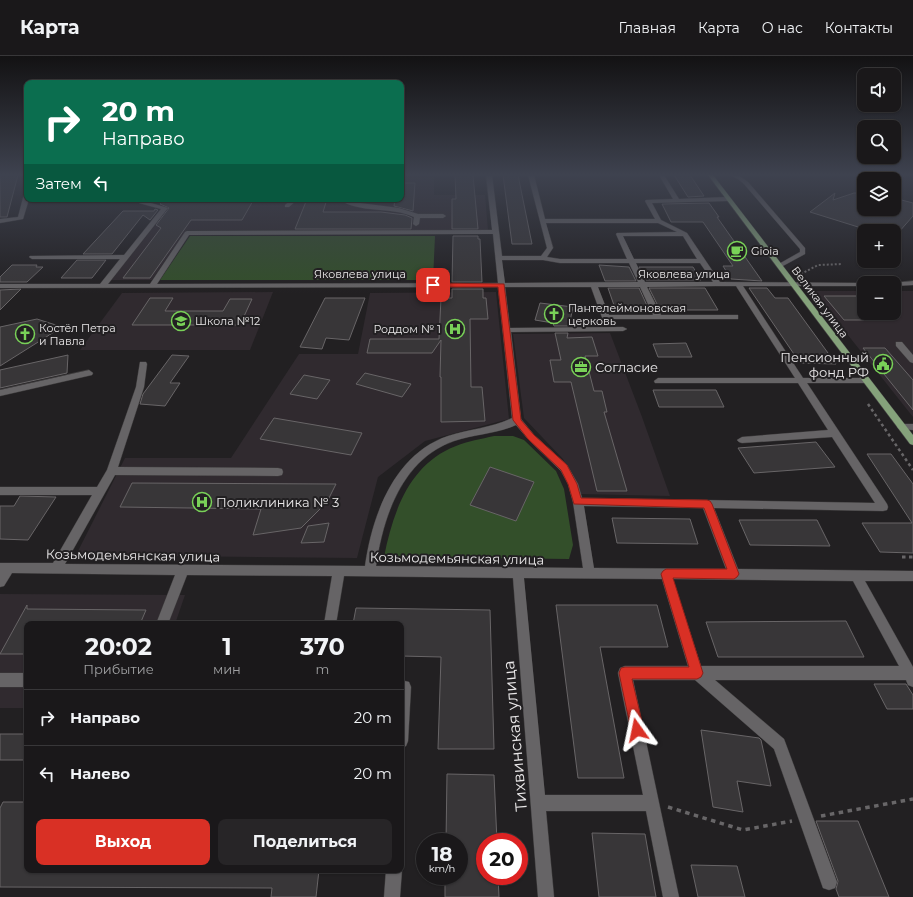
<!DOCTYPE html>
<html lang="ru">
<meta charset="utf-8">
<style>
:root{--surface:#1a181a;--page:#272527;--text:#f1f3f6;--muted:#9fa0a2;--line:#383739;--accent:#d93025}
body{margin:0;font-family:Montserrat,sans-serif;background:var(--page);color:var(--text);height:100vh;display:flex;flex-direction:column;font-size:15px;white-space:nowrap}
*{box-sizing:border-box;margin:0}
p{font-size:13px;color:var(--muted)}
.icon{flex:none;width:22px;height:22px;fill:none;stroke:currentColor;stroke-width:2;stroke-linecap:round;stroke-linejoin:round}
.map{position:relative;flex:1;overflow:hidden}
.sheet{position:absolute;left:24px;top:565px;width:380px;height:252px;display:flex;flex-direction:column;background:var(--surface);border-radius:8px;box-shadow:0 1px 3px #0004,0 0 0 1px var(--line)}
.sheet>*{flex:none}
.banner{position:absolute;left:24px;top:24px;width:380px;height:122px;border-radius:8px;box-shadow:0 1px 3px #0004,0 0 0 1px var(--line);background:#0b6e4f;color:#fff;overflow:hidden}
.controls{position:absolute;left:857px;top:12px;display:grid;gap:8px}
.controls a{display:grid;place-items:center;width:44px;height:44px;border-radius:8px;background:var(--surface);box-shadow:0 1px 3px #0004,0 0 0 1px var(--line);font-size:20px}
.speed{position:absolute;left:416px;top:777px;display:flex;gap:8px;font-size:20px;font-weight:700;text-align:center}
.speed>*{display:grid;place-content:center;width:52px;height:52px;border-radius:50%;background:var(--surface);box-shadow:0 1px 3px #0004,0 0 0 1px var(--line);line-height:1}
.speed small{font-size:10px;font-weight:400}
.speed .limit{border:6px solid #d22;background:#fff;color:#111}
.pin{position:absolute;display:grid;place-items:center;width:34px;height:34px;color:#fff;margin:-17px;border-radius:8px;box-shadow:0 2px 6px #0006}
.me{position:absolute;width:44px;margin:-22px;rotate:348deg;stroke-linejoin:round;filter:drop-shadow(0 0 3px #0008)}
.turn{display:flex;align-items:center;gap:14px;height:84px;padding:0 12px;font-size:18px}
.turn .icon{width:52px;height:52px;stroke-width:2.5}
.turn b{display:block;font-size:28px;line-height:34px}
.then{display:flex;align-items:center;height:38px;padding:0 12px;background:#0003;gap:8px;font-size:15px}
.eta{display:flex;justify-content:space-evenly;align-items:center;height:68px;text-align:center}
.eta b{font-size:24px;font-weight:700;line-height:28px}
.cta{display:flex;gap:8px;margin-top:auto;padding:8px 12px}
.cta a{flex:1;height:46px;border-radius:8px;background:var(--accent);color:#fff;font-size:16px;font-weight:700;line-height:46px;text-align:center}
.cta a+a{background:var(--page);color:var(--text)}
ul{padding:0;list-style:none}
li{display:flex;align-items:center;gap:12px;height:56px;padding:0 12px;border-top:1px solid var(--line)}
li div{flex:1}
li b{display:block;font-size:15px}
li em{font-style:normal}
header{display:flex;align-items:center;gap:24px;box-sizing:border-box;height:56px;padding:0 20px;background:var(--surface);border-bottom:1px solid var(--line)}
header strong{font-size:19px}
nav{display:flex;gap:22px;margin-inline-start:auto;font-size:14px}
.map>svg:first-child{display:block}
.built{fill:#302a2f}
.green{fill:#334f2a}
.building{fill:#383638;stroke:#686567}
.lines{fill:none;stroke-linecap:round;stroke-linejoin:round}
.minor-casing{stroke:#3d3b3c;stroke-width:1}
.major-casing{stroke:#3d3b3c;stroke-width:1}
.path-far3{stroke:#686668;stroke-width:2;stroke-dasharray:2 2;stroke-linecap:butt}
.path-far2{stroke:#686668;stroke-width:2.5;stroke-dasharray:3 3;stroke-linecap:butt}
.path-far1{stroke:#686668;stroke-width:3;stroke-dasharray:3.5 3.5;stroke-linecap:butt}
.path{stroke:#686668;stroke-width:3.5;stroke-dasharray:4.5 4.5;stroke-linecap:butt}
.minor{fill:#666466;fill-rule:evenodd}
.major{fill:#85a27b;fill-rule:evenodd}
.route{fill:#d93025;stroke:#8d1f18}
.labels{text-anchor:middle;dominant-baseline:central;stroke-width:4;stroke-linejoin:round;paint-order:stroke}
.far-poi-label{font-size:11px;fill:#eae8e9;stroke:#222022;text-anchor:start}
.far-street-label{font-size:11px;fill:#eae8e9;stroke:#222022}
.poi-label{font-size:13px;fill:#eae8e9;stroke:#222022;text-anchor:start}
.street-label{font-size:13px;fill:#eae8e9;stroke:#222022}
.near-street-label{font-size:16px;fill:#eae8e9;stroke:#222022}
</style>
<header>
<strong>Карта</strong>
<nav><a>Главная</a><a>Карта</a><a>О нас</a><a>Контакты</a></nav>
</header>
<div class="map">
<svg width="913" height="841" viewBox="0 0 913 841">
<rect width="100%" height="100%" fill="#222022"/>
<g class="built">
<polygon points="401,119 434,119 434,139 485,139 488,174 187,174 152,224 111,224 176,143 401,143"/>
<polygon points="813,235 864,235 864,257 894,257 894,235 913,235 913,361"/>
<polygon points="273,236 250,294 80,294 122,237"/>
<polygon points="496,236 509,363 425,385 378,421 357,502 76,499 125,402 231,402 299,298 358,298 370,237"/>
<polygon points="610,277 642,361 670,440 580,438 563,403 524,362 513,278"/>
<polygon points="0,538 185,539 175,568 27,568 27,652 0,652"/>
</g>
<g class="green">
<polygon points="190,180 435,180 433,224 160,224"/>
<path d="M494 380H513L524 384 556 415 564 433 573 489 569 503 384 501C393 456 409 408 456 390 468 385 481 383 494 380Z"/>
</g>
<g class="building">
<polygon points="0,119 18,119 7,161 0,161"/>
<polygon points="455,119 473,119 478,173 452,173 452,143 456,143"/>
<polygon points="503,119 518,119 532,188 512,188"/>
<polygon points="674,119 690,119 704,140 688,141"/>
<polygon points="401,127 415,127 413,155 394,150 395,143 401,143"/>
<polygon points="835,137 833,144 854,137 864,137 864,153 894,153 894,142 913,147 913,160 898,177 894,175 871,175 810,156"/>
<polygon points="164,143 254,143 242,164 191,164 150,222 123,222 161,172 156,169 169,152 160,148"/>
<polygon points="307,143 327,143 323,156 381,156 405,159 412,162 411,173 295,173"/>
<polygon points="709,147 719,161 717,161 762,225 731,223 723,210 733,210 703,166 671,166 662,148"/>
<polygon points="155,153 158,154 150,164 143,159 112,198 83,198 123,155 154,155"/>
<polygon points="453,180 478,180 478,183 480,183 482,226 452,226"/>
<polygon points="77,204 106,204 92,222 61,222"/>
<polygon points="12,209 37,209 36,211 43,211 27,226 0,226 0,221"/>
<polygon points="599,209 629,211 636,225 605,225"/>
<polygon points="639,211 693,211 701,224 646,224"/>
<polygon points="608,232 639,232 649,254 616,255"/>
<polygon points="649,232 705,232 718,254 660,254"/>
<polygon points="749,232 767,232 775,242 788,242 836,308 800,307"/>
<polygon points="21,233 0,254 0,234"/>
<polygon points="452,233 483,233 483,242 486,242 488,263 470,263 471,331 482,331 485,365 441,366 441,321 440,321 441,284 432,297 367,297 370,283 439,283 441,242 452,242"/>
<polygon points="824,240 864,240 864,264 844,264"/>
<polygon points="150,242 173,242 165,255 223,255 230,243 252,243 240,269 132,269"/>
<polygon points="325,242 365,242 349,284 326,282 322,293 300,291"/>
<polygon points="540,247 573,251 569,270 554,270 553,267 535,264"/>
<polygon points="37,263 62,271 0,310 0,271"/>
<polygon points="555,277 568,277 567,282 592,281 598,300 585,300 594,335 602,335 607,356 604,356 627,435 597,435 571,326 554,326 550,304 561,304"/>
<polygon points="686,287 692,301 658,301 653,288"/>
<polygon points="863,292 885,292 913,324 913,354"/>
<polygon points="68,299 67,317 0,332 0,314"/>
<polygon points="172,299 189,300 170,327 180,327 165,350 140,348 143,338"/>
<polygon points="365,317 411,328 402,341 356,328"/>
<polygon points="304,319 330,324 317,343 290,338"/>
<polygon points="653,334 716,334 724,351 659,351"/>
<polygon points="274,362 362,377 351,399 260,383"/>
<polygon points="816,386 835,411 754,417 738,392"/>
<polygon points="867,398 891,398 913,428 913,497 880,496 862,467 912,467"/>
<polygon points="490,411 534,426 516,465 470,449"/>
<polygon points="132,427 336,428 327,446 301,472 253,479 261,453 120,451"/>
<polygon points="20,440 56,441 28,484 0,483 0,450 14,450"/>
<polygon points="612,462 690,463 698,488 617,487"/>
<polygon points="739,464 817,464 830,490 750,489"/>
<polygon points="329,467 324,486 301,487 308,470"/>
<polygon points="27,549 27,553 146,554 140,568 27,568 27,598 0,598"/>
<polygon points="556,549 657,549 668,591 600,591 624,722 578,722"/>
<polygon points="356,552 490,554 494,693 438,693 441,601 401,600 401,568 353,568"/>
<polygon points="846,565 864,601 718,601 706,566"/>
<polygon points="874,628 906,628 913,639 913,653 887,653"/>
<polygon points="701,674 759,682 761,684 771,730 737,725 743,756 713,751"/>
<rect x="0" y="678" width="27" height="26"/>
<polygon points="447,718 494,719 497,786 485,786 485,820 498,820 499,841 445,841 445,820 459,820 459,786 446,786"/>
<polygon points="3,746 27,746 27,814 319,814 316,841 271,841 272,832 0,831 0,752"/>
<polygon points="816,765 858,765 889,841 839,841 836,833 838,825"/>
<polygon points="592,777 645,778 656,841 599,841"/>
<polygon points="691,809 737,810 745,841 698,841"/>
</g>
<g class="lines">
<defs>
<g id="minor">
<path d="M486 119H492L502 200H541L547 192 528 119H534L545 163H655L645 145 646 144 673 143 659 119H664L679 143 727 141 730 143 727 145 652 147 661 164 687 177 720 226 867 227H864V230H743L803 322H869L870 324 866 327H807L887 448 888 451 887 454 883 455 714 452 738 513 913 515V525H865L913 611V631L908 629 906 624H715L784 683 837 826 835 832 829 834 823 832 774 693 695 624H633L679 841H663L646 755H546L554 841H538L513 522 344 520 336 568H324L332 520 187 519 168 568H156L175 519 12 517 4 530 0 531V507H53L92 439H0V431H97L107 414 136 331 140 306H146L147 308 144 331 118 411 278 412 282 413 283 416 282 419 278 420 115 419 65 508 365 510C372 460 394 398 448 380 469 373 492 372 512 362L498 231 0 232V228H100L120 203H32L29 201 30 200 124 199 161 153 139 147 140 143H146L144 145 168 152 108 228H150L185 176 187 175 492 174ZM546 167H658L677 176 617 177 616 178 627 203H560L547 201 553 192ZM493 178 498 227 157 228 189 179ZM623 180H683L697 203H634ZM502 204H543L560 207H629L638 226 505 227ZM636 207H700L713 226H645ZM716 230H736L795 322H658L654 325 655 327H798L828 374 742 381 737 384 739 386 742 387 832 381 875 447 582 442 578 428 567 409 534 379 521 363 511 276 623 275 627 273 623 271 510 272 505 231H591L604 267 608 269 612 267 610 263H738V259H661L647 231ZM598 231H640L653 259H609ZM516 369 528 383 561 415 568 428 573 446 583 512 376 510C383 461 402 403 454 385 474 378 496 378 516 369ZM584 450 703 452 726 513 594 512ZM524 522 662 523 688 610H625L620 612 618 617 643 739H545ZM673 523 853 525 899 610H701Z"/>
<polygon points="730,119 738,119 748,126 805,192 805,198 781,211 777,211 777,209 800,196 800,193 744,128 738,123"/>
<polygon points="27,136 27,143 29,143 23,163 0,167 0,163 18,161 24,138"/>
<polygon points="292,143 298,143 289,151 285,151 285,149"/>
<path d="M339 143H347L360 147 399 152 418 158H443L446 160 443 162H420L419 168 416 170 413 168 414 161C391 150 358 158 339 143Z"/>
<polygon points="913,225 913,229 894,230 894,227 891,227"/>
<polygon points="896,286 902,286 913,299 913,307 910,306 896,290"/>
<polygon points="89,314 93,317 92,319 0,340 0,334"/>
<polygon points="902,368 913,368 913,374 899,373 897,371 899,369"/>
<rect x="0" y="617" width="27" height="14"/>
<polygon points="401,624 409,626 411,631 408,685 406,690 401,692"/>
<polygon points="401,811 402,814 400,841 384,841 386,814 401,814"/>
</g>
<polygon id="major" points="708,119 713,119 913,379 913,389 910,388"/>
</defs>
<use href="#minor" class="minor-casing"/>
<use href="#major" class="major-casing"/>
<polyline class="path-far3" points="801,218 818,209 842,208"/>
<polyline class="path-far2" points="868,348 913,414"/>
<polyline class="path-far1" points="902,501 913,501"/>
<g class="path">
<polyline points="668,751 743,774 792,765"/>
<polyline points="821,760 913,743"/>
</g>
<use href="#minor" class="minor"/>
<use href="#major" class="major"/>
</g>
<linearGradient id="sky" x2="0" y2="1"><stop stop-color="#131213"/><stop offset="0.5" stop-color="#3e424f"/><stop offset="1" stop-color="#3e424f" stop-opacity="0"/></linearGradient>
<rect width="913" height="237" fill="url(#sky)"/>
<polygon class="route" points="433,227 504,228 521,364 534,379 567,409 577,428 581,442 707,444 710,445 712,448 739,518 737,521 734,523 673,522 703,617 701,621 697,623 632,623 644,674 642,679 637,681 633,679 631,674 619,617 621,612 625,611 689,611 661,518 663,515 666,513 727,513 704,452 574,448 568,428 561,414 528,383 513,364 498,231 431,231 430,229"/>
<defs>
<symbol id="cafe-ring" viewBox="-11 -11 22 22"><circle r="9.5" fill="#222022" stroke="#79d158" stroke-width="1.5"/><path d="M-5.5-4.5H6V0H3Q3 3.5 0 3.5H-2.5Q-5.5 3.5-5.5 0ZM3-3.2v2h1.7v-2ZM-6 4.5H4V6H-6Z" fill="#79d158"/></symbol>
<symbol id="church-ring" viewBox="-11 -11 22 22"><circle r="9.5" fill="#222022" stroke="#79d158" stroke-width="1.5"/><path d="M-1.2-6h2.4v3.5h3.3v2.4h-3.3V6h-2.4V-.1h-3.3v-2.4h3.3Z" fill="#79d158"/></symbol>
<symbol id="school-ring" viewBox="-11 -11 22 22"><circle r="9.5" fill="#222022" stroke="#79d158" stroke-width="1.5"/><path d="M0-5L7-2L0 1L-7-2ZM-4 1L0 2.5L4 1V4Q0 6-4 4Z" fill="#79d158"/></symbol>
<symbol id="hospital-ring" viewBox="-11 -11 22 22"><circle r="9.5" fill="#222022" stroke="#79d158" stroke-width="1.5"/><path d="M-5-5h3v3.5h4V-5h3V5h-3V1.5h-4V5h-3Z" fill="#79d158"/></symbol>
<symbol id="civic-ring" viewBox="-11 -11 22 22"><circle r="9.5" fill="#222022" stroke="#79d158" stroke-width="1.5"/><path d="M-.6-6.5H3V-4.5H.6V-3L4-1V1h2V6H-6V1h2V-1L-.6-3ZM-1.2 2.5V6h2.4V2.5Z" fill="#79d158"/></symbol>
<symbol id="office-ring" viewBox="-11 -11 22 22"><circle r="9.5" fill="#222022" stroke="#79d158" stroke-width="1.5"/><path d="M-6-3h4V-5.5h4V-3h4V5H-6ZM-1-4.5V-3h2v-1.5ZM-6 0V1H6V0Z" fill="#79d158"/></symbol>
</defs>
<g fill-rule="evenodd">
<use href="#cafe-ring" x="726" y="184" width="22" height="22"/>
<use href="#church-ring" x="543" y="247" width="22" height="22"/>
<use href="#school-ring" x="170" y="254" width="22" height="22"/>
<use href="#hospital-ring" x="444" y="262" width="22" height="22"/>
<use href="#church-ring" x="14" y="267" width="22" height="22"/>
<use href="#civic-ring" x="872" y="297" width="22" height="22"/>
<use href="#office-ring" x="570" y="300" width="22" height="22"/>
<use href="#hospital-ring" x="191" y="435" width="22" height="22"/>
</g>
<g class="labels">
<g class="far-poi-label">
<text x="751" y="195">Gioia</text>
<text x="568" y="252">Пантелеймоновская<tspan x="568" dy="13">церковь</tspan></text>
<text x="195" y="265">Школа №12</text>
<text x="39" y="272">Костёл Петра<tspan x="39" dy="13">и Павла</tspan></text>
<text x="441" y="273" text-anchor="end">Роддом № 1</text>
</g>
<g class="far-street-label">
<text x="360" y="218">Яковлева улица</text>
<text x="684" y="218">Яковлева улица</text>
<text transform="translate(820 246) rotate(53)">Великая улица</text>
</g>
<g class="poi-label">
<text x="869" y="301" text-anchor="end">Пенсионный<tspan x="869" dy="15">фонд РФ</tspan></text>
<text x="595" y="311">Согласие</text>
<text x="216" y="446">Поликлиника № 3</text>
</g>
<g class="street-label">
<text transform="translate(133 499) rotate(1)">Козьмодемьянская улица</text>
<text transform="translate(457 502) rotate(1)">Козьмодемьянская улица</text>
</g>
<g class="near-street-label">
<text transform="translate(515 680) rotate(-95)">Тихвинская улица</text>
</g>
</g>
</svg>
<div class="controls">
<a><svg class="icon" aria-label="sound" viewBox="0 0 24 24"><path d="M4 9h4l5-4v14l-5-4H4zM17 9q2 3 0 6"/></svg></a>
<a><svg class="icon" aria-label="search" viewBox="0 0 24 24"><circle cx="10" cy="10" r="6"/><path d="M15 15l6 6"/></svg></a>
<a><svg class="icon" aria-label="layers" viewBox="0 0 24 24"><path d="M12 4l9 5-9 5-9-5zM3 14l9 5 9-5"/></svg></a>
<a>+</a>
<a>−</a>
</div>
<div class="speed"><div>18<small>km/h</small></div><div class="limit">20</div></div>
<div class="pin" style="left:433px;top:229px;background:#d93025"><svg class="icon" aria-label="arrive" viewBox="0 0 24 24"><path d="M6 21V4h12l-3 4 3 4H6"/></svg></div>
<svg class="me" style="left:637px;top:674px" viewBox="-20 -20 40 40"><path d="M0-17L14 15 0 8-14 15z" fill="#d93025" stroke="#fff" stroke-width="4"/></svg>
<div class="banner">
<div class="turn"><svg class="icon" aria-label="right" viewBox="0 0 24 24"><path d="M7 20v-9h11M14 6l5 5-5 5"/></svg><div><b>20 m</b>Направо</div></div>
<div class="then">Затем<svg class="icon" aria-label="left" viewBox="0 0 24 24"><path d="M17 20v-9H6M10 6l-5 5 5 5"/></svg></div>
</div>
<section class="sheet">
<div class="eta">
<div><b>20:02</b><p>Прибытие</p></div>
<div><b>1</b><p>мин</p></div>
<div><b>370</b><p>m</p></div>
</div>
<ul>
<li><svg class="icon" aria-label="right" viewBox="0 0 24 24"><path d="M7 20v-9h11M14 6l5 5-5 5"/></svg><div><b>Направо</b></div><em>20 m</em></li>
<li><svg class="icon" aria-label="left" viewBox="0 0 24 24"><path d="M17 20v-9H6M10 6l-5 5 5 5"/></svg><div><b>Налево</b></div><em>20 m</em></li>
</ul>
<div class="cta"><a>Выход</a><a>Поделиться</a></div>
</section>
</div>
